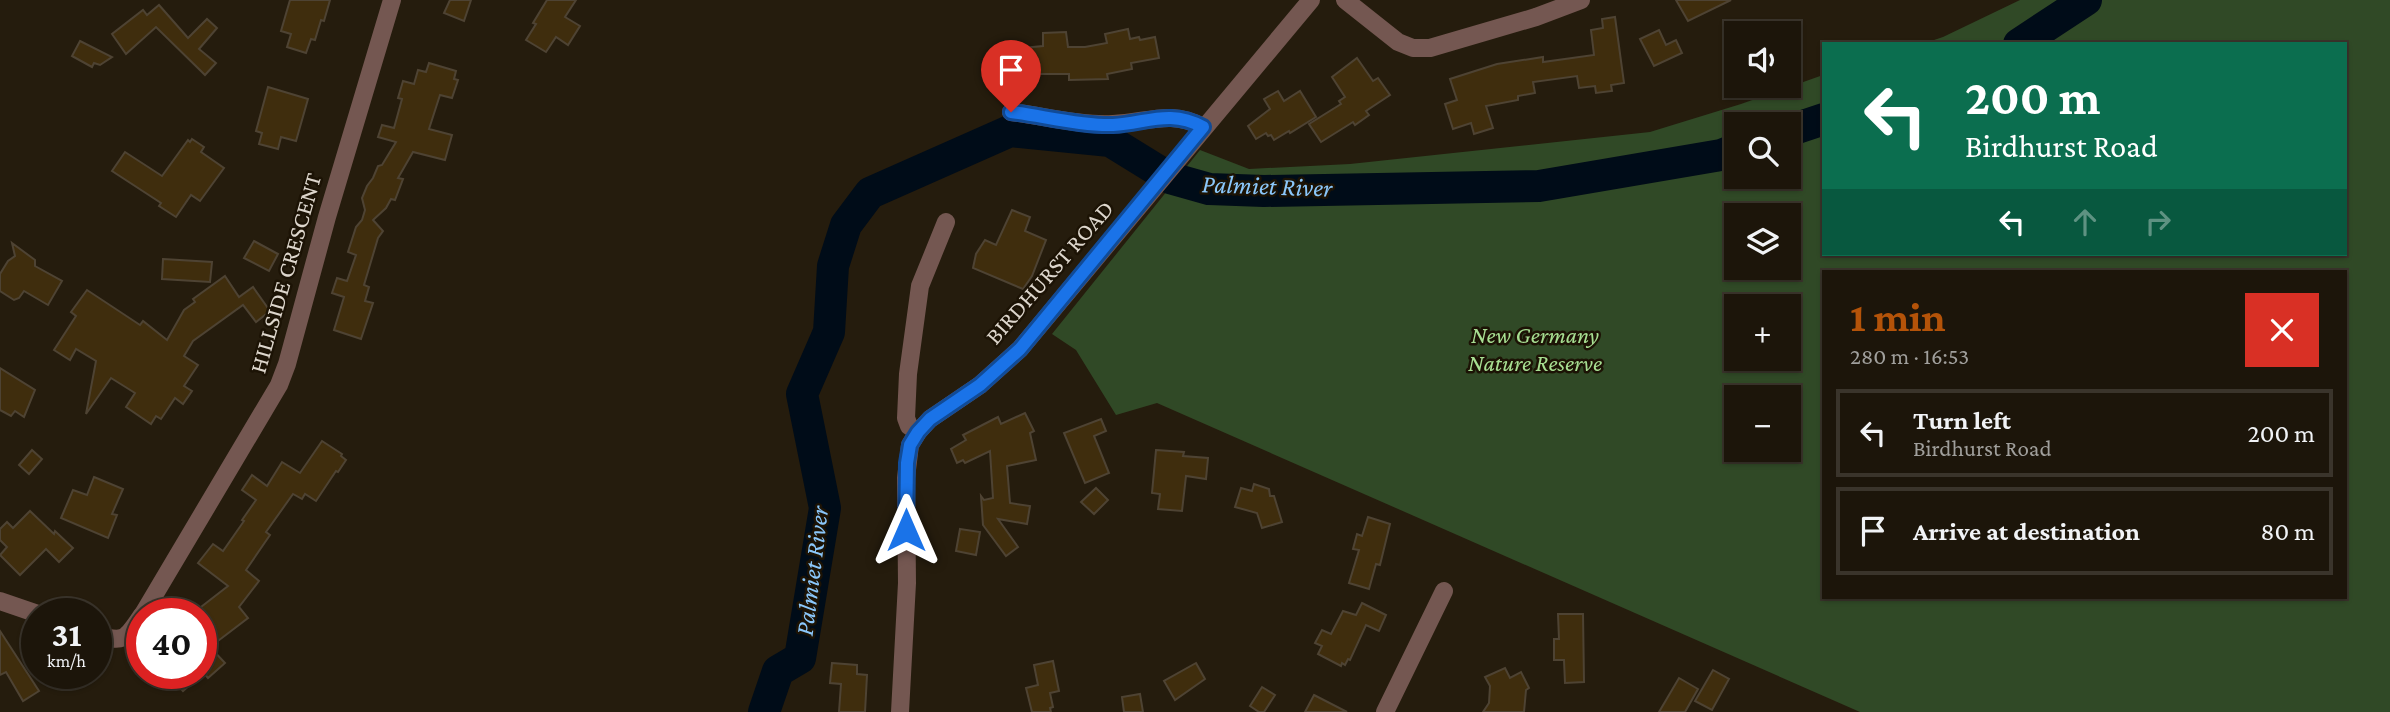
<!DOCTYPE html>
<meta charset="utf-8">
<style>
:root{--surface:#1c150a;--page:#292218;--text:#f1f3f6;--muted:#a09f9c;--line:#3a342b;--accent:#b45309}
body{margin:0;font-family:"Crimson Pro",serif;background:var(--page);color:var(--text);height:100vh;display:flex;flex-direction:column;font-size:26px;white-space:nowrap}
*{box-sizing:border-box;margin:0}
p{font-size:23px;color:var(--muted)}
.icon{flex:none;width:38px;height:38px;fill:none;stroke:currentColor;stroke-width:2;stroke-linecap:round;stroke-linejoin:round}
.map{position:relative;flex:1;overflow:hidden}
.details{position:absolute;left:1822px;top:270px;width:525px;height:329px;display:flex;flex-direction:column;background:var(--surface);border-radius:0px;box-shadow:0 2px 5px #0004,0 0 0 2px var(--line)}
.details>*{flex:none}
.guide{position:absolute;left:1822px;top:42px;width:525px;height:214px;border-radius:0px;box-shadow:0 2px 5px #0004,0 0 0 2px var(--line);background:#0b6e4f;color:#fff;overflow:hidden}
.buttons{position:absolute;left:1724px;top:21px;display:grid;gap:14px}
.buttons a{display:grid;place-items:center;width:77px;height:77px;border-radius:0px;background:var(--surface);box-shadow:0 2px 5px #0004,0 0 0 2px var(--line);font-size:35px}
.speed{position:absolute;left:21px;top:598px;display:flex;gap:14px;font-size:35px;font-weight:700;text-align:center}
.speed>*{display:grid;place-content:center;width:91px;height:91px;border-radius:50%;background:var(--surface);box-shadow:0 2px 5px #0004,0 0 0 2px var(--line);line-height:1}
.speed small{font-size:18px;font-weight:400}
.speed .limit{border:10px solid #d22;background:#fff;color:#111}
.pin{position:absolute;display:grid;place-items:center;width:60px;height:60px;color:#fff;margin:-72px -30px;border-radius:50% 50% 50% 0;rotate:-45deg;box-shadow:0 0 7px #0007}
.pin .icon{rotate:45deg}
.me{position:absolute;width:77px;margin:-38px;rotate:0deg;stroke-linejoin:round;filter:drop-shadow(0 0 5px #0008)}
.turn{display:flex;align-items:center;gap:24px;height:147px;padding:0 28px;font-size:32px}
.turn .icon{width:91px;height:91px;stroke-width:2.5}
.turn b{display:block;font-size:49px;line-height:60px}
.lanes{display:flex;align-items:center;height:66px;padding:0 28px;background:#0003;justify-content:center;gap:35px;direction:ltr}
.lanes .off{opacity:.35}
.round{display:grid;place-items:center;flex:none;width:74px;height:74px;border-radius:0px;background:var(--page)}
.headline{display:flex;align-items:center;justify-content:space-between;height:119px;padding:0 28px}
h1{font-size:42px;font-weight:700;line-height:52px;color:var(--accent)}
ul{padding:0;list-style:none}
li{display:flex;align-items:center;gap:21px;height:88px;margin:0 14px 10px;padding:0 14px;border:4px solid var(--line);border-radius:0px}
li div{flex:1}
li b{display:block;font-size:26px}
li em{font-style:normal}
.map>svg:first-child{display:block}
.green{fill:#304926;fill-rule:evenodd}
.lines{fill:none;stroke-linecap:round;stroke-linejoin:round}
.river{stroke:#000c18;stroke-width:32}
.building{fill:#3f2d0d;stroke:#4e4333;stroke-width:2}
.minor{stroke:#745751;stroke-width:18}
.route-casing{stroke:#114b97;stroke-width:18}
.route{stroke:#1a73e8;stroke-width:12}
.labels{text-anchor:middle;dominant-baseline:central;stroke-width:5;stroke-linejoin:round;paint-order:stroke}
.street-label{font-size:24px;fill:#ddd6cc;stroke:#1c1305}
.park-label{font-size:24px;font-style:italic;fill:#a7df92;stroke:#1c1305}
.water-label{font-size:26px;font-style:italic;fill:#8bc7fa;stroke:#1c1305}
</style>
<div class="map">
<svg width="2390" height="712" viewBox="0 0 2390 712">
<rect width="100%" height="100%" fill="#251c0d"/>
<path class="green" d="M2020 0H2390V712H1860L1157 403 1116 415 1076 350 1052 334 1200 150 1249 169 1350 164 1650 132 1741 104 1823 75 1824 254H2345V44H1922L1943 37ZM1788 124V177H1736V124ZM1788 215V268H1736V215ZM1824 271H2345V597H1824ZM1736 306H1788V359H1736ZM1736 397H1788V450H1736Z"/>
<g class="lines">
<g class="river">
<polyline points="2019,44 2086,0"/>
<polyline points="1788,131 1824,119"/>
<polyline points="764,712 778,671 800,658 825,508 802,394 829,332 833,266 846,225 870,193 1010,131 1110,141 1170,178 1209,189 1264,191 1539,186 1721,155 1736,149"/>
</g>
</g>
<g class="building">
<polygon points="290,0 330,0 324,21 321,20 315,40 311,39 306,53 287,47 291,34 281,31"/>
<polygon points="450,0 471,0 464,21 444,13"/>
<polygon points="547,0 576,0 565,17 580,26 568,45 556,37 546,52 526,40 536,24 533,23"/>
<polygon points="1676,0 1731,0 1688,21"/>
<polygon points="159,5 188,38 207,19 217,28 199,49 216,63 205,75 156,27 126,54 112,34 143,10 147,15"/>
<polygon points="1615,17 1624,83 1611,85 1612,91 1596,93 1595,86 1579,88 1577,76 1533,82 1535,93 1518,96 1518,100 1486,106 1493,128 1474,134 1471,123 1453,129 1445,104 1457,100 1450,79 1497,64 1543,57 1543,62 1594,55 1591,30 1603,28 1602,19"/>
<polygon points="1128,29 1130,39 1139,37 1140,40 1155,37 1159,58 1131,63 1132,69 1107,74 1108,79 1069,80 1069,74 1024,74 1023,48 1043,46 1043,33 1066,32 1068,47 1085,47 1107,43 1105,34"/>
<polygon points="1659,30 1666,45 1676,40 1682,53 1654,66 1640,39"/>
<polygon points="80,41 112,57 100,65 94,63 92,67 72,56"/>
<polygon points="1357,58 1373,81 1378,78 1390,95 1366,111 1369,115 1355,125 1353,122 1321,142 1309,124 1341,104 1339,101 1345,97 1332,77"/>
<polygon points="429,63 456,71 454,79 458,80 452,98 440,95 429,129 452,135 445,160 413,152 398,178 403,179 395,200 391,199 386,208 373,220 383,231 378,238 364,285 369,287 365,301 373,303 361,339 334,330 344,297 332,293 337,278 347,281 356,255 348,252 356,227 362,220 365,210 362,198 367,186 373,178 378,166 382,165 396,142 378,137 382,125 394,128 402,99 398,98 403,81 414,84 418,70 426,72"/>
<polygon points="268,87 308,99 296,141 281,137 278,149 259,144 262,133 256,131"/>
<polygon points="1278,91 1284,101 1300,91 1316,117 1290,133 1289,131 1274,140 1271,135 1268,136 1266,133 1256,139 1248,126 1270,109 1264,99"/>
<polygon points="192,139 204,147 201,152 224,168 200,201 191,195 176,217 159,206 161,203 112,171 125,152 162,176 188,140 190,142"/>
<polygon points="1012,210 1030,217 1025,231 1046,240 1032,276 1023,289 973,268 976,254 985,240 996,245"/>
<polygon points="254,241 278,254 269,271 244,258"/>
<polygon points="12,243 35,260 35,266 62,281 48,305 24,291 19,298 14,300 0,291 0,274 8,261 15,256"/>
<polygon points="163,259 212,262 210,282 162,279"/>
<polygon points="225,276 239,297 253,287 270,311 256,322 243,305 193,341 184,356 198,365 184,386 192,391 183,404 175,398 161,419 156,416 151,424 126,407 135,393 111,378 86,414 96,361 76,349 70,360 54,350 76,316 71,312 87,290 140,325 143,321 167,340 184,310 195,302 193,299"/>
<polygon points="0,368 35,390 24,417 15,411 11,416 0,410"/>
<polygon points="1025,413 1034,431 1030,433 1036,460 1007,466 1010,503 1030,506 1027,524 998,519 1018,547 1006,556 983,525 981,496 984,500 993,498 990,451 965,463 963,460 957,463 951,449 966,440 963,435 998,417 1001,424"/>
<polygon points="1101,419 1106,431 1094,436 1109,473 1085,483 1064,433"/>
<polygon points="322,441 342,454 341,456 346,460 338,472 336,471 316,501 305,494 302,499 293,494 266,532 270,535 246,570 259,581 239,607 248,618 210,647 225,663 208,678 201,670 201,607 228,586 198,563 213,544 223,551 244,521 242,520 256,500 242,490 252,475 267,486 282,462 300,473"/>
<polygon points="32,450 42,459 29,474 19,465"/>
<polygon points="1156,450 1184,452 1183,456 1208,458 1206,479 1186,476 1182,511 1158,509 1160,494 1152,493"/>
<polygon points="94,477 123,489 112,514 117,515 108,538 61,518 73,490 87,495"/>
<polygon points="1254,484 1269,489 1270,496 1274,496 1282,522 1262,528 1257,513 1235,507 1241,488 1252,491"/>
<polygon points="1096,488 1108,500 1094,514 1081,502"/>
<polygon points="30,511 54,534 55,531 73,548 59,562 46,549 20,575 0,555 7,547 0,540 0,529 7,522 13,528"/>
<polygon points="1368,517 1390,524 1380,565 1376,564 1369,589 1349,583 1359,550 1353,549 1357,534 1362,536"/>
<polygon points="960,529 980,532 976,555 956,551"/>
<polygon points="1362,603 1386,615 1379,631 1366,625 1350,660 1348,659 1345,665 1342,663 1341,666 1318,654 1322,646 1315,643 1322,630 1331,634 1343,611 1356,615"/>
<polygon points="1558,614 1583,614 1584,682 1565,683 1564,660 1554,660 1554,639 1559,639"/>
<polygon points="0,631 39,691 23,701 6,672 0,675"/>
<polygon points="1053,661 1059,691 1050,693 1053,707 1050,708 1051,712 1032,712 1026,688 1038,685 1034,665"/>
<polygon points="832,663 857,665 857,674 867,675 865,712 839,712 841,684 830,683"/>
<polygon points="1196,663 1205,679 1175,700 1164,681"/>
<polygon points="1505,668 1510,678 1521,672 1529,688 1526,690 1524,712 1483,712 1489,703 1490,686 1485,677"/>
<polygon points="1713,670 1729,679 1712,710 1695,701"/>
<polygon points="167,674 202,674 183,691"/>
<polygon points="1679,678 1698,689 1685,712 1659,712"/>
<polygon points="1262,687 1275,695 1264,712 1259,712 1250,706"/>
<polygon points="1140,694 1143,712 1124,712 1122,697"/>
<polygon points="1314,695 1347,712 1305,712"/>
</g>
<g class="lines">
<g class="minor">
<polyline points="1345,0 1398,42 1413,48 1430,48 1536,17 1581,0"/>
<path d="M1011 112C1043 116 1082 126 1113 124 1147 123 1170 109 1203 127"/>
<polyline points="918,432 909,426 906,418 908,374 920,286 946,222"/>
<polyline points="0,601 38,614"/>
<polyline points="143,614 279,385 287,364 327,217 392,0"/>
<path d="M96 634C124 644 126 639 142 615"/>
<polyline points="900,712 907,583 906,478 910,445 918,432 930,419 980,385 1020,349 1311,0"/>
<polyline points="1385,712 1444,591"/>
</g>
</g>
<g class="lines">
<defs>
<path id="route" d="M906 530 907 463 910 445 918 432 930 419 980 385 1020 349 1203 127C1170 109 1147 123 1113 125 1082 126 1043 116 1011 112"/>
</defs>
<use href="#route" class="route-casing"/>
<use href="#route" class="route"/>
</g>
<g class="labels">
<g class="street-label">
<text transform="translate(1049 272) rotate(-49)">BIRDHURST ROAD</text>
<text transform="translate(285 273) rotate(-74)">HILLSIDE CRESCENT</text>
</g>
<g class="park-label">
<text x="1535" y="334">New Germany<tspan x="1535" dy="28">Nature Reserve</tspan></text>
</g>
<g class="water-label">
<text transform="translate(1267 186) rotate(2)">Palmiet River</text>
<text transform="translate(812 571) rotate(-83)">Palmiet River</text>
</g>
</g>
</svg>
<div class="buttons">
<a><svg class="icon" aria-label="sound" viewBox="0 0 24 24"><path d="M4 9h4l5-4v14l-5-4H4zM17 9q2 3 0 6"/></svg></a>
<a><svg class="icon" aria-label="search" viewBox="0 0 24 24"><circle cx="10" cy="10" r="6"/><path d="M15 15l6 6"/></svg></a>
<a><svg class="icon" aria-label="layers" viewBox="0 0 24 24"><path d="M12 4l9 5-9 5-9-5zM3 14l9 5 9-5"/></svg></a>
<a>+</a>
<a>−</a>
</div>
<div class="speed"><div>31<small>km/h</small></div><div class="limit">40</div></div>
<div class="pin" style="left:1011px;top:112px;background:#d93025"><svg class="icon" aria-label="arrive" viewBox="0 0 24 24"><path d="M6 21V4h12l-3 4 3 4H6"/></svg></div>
<svg class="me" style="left:906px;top:530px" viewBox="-20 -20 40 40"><path d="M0-17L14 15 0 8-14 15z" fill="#1a73e8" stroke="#fff" stroke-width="4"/></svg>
<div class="guide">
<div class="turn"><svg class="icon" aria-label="left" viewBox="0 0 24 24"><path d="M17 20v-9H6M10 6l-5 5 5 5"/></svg><div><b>200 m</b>Birdhurst Road</div></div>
<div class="lanes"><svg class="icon" aria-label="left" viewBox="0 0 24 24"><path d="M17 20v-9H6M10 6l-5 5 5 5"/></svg><svg class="icon off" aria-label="ahead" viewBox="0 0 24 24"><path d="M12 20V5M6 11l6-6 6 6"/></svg><svg class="icon off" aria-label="right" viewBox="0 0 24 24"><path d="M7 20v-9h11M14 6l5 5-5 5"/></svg></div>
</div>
<section class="details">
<div class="headline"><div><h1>1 min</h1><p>280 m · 16:53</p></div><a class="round" style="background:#d93025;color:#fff"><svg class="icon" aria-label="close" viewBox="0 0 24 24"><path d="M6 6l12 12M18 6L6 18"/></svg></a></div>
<ul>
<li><svg class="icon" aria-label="left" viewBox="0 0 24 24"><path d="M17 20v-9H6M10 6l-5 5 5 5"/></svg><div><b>Turn left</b><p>Birdhurst Road</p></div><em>200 m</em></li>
<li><svg class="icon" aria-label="arrive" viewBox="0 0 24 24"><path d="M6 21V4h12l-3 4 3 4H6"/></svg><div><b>Arrive at destination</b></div><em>80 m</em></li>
</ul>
</section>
</div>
